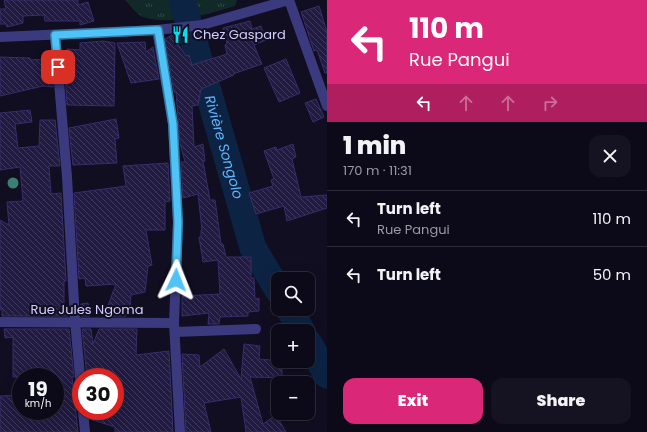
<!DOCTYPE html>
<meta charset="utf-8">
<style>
:root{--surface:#0c0a18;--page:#151321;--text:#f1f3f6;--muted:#9a9aa2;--line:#2c2b37;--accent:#db2777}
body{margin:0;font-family:Poppins,sans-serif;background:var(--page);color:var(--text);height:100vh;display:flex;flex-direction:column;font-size:15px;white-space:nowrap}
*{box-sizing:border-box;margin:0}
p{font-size:13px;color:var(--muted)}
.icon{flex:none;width:22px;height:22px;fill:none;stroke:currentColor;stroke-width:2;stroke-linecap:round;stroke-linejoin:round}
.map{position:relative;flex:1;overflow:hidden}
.side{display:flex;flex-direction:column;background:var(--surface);width:320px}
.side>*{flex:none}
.top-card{background:#db2777;color:#fff;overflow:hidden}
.buttons{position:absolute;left:271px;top:272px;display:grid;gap:8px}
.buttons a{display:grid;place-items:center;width:44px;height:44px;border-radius:8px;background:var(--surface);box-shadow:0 4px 16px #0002,0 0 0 1px var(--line);font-size:20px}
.speed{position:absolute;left:12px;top:368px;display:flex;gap:8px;font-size:20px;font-weight:700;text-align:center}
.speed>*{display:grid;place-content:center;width:52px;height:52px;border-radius:50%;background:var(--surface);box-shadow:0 4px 16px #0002,0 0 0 1px var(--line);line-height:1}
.speed small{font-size:10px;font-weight:400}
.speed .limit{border:6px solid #d22;background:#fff;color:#111}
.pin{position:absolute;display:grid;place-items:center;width:34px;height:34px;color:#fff;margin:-17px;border-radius:8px;box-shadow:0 2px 6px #0006}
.me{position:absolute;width:44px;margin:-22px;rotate:2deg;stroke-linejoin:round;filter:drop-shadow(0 0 3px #0008)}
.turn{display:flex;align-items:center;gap:14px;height:84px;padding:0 16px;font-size:18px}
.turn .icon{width:52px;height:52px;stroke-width:2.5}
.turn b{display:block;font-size:28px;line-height:34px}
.lanes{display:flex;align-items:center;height:38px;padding:0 16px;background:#0003;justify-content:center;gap:20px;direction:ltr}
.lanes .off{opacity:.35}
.round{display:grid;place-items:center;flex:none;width:42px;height:42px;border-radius:12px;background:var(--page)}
.overview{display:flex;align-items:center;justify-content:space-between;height:68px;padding:0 16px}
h1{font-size:24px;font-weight:800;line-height:30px}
.cta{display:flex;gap:8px;margin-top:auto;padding:8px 16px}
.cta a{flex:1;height:46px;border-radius:12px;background:var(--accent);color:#fff;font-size:16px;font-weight:800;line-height:46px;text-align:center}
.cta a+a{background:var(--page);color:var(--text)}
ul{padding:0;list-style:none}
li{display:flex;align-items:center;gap:12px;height:56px;padding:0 16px;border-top:1px solid var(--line)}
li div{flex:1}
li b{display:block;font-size:15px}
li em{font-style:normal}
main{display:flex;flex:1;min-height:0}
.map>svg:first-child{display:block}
.grass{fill:url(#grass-tufts)}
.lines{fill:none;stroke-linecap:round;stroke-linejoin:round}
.river{stroke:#0d2344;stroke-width:27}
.building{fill:url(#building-back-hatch);stroke:#382d6c}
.street{stroke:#3b3a7e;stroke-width:10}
.tree{fill:#3a7f75}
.route-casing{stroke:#337fa1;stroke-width:10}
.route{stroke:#4fc3f7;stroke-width:7}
.labels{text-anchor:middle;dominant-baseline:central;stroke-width:4;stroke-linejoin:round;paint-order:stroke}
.poi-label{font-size:13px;fill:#d3cefe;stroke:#100e20;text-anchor:start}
.street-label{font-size:13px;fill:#d3cefe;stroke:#100e20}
.water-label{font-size:14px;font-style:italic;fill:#5fb5fb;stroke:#100e20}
</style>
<main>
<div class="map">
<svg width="327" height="432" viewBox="0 0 327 432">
<defs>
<pattern id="grass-tufts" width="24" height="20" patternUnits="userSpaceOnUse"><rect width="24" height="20" fill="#112a29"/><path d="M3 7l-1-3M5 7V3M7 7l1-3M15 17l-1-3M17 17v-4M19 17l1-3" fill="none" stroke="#334849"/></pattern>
<pattern id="building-back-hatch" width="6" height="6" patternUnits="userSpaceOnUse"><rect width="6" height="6" fill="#211a41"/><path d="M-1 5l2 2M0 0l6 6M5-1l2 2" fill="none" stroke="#403a5e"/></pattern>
</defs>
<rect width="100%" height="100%" fill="#100e20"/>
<path class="grass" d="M125 0H237L235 6C208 14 172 26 143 17 137 15 130 5 125 0Z"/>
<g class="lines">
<g class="river">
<path id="s1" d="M182 0 253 248 278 290"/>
<polyline points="289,309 302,331"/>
<polyline points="308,342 327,375"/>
</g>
</g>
<g class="building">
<polygon points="4,0 78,0 78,5 88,2 94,21 80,25 80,21 45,21 44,15 23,16 23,23 7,27 6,24 0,24 0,9 6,9"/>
<polygon points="319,6 327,32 327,73 325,73 317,50 314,51 301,12"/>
<polygon points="250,21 252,29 261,26 266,40 254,45 262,64 233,74 234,75 201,89 198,105 192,106 194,147 203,144 205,161 203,161 210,200 215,200 221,244 223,244 226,257 251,257 251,278 254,278 255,299 259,298 259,311 248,312 248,316 220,317 219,324 208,324 209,313 182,316 182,296 220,294 218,260 203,262 199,237 201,237 201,230 202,230 198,194 183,198 181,162 185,162 180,143 176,92 174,92 165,39 172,35 186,56 189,55 192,65 227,54 225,45 227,44 223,28"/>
<polygon points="103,41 115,43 114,106 67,105 64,60 66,60 67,49 80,50 80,43"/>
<polygon points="145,42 146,52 153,47 159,79 131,83 117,43"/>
<polygon points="0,57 30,58 30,60 51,59 53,87 43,86 0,96"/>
<polygon points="286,59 300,93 279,102 264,68"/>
<polygon points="316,99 324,117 313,122 305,103"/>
<polygon points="30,110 32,122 15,124 18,148 39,146 40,120 55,120 60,166 49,166 51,194 61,193 66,281 64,281 64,307 68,306 68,316 2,316 2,309 0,310 0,220 9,225 7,202 23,201 20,167 0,170 0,113"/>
<polygon points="116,119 119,138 115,139 117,163 73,165 69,128"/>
<polygon points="293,144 296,157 292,159 301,197 327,195 327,208 287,221 284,206 256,214 249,193 273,186 271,180 274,179 264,151 276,147 277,150"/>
<polygon points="168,163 170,201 165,202 165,230 146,230 152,265 148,266 145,292 131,295 130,308 126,316 104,316 116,284 86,286 85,278 79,279 74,193 126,186 123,166"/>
<polygon points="88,303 90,316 81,316 81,304"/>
<polygon points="4,329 69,329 74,377 72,377 78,432 0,432 0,396 21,395 21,411 55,411 55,377 13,377 13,337 5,338"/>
<polygon points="82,329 91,329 93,344 99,329 137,329 136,355 169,351 173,432 115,432 115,427 90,419 90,411 115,411 115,377 87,377"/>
<polygon points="244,344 260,346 259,359 282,361 282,378 250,377 263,424 276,415 286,432 246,432 241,397 204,403 211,432 186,432 182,354 199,355 200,367 224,349 241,379"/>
</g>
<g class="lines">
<g class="street">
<polyline points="289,0 327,106"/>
<polyline points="157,30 173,124 178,222 174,323 180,432"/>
<polyline points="55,35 67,177 75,321 81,387"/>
<polyline points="0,37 157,30 202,25 289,0"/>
<polyline points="0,322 174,323"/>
<polyline points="175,332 256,329"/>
<polyline points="83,411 85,432"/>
</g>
</g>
<circle class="tree" cx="13" cy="183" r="5.5"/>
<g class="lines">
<defs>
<polyline id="route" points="58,67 55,35 158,30 173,124 178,222 176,280"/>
</defs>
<use href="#route" class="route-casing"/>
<use href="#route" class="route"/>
</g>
<defs>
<symbol id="restaurant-bare" viewBox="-9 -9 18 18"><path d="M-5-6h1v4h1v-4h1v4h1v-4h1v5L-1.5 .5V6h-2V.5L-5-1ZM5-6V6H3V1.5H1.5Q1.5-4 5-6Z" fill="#07ddf1" stroke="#100e20" stroke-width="2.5" paint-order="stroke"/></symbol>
</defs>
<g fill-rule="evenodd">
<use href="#restaurant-bare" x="168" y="22" width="25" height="25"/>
</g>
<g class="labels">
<g class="poi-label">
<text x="193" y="34">Chez Gaspard</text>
</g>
<g class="street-label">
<text x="87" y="309">Rue Jules Ngoma</text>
</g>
<g class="water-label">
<text stroke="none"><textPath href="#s1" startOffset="153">Rivière Songolo</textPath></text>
</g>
</g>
</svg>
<div class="buttons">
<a><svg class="icon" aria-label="search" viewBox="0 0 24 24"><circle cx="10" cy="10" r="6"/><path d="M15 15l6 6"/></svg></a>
<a>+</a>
<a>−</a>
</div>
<div class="speed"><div>19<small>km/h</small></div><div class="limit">30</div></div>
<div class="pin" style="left:58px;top:67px;background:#d93025"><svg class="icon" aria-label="arrive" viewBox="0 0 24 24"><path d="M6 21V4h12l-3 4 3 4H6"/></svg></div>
<svg class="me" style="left:176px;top:280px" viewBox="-20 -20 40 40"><path d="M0-17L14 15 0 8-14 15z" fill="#4fc3f7" stroke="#fff" stroke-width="4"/></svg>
</div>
<section class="side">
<div class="top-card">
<div class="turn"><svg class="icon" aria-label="left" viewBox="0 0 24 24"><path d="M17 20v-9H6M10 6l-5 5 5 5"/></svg><div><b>110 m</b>Rue Pangui</div></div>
<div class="lanes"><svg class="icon" aria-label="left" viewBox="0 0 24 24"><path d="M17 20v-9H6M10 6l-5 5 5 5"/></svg><svg class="icon off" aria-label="ahead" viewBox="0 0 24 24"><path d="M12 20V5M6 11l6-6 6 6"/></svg><svg class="icon off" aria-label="ahead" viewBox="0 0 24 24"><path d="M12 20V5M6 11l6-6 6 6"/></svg><svg class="icon off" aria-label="right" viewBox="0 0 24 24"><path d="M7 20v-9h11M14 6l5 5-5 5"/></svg></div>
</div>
<div class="overview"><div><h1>1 min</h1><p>170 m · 11:31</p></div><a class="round"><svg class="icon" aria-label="close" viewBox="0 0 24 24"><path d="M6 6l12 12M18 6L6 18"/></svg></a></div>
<ul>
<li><svg class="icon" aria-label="left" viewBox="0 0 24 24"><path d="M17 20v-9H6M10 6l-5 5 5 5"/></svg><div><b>Turn left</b><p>Rue Pangui</p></div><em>110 m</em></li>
<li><svg class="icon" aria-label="left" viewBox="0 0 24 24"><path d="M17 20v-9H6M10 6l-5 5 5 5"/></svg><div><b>Turn left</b></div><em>50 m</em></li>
</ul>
<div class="cta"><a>Exit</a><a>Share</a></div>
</section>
</main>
